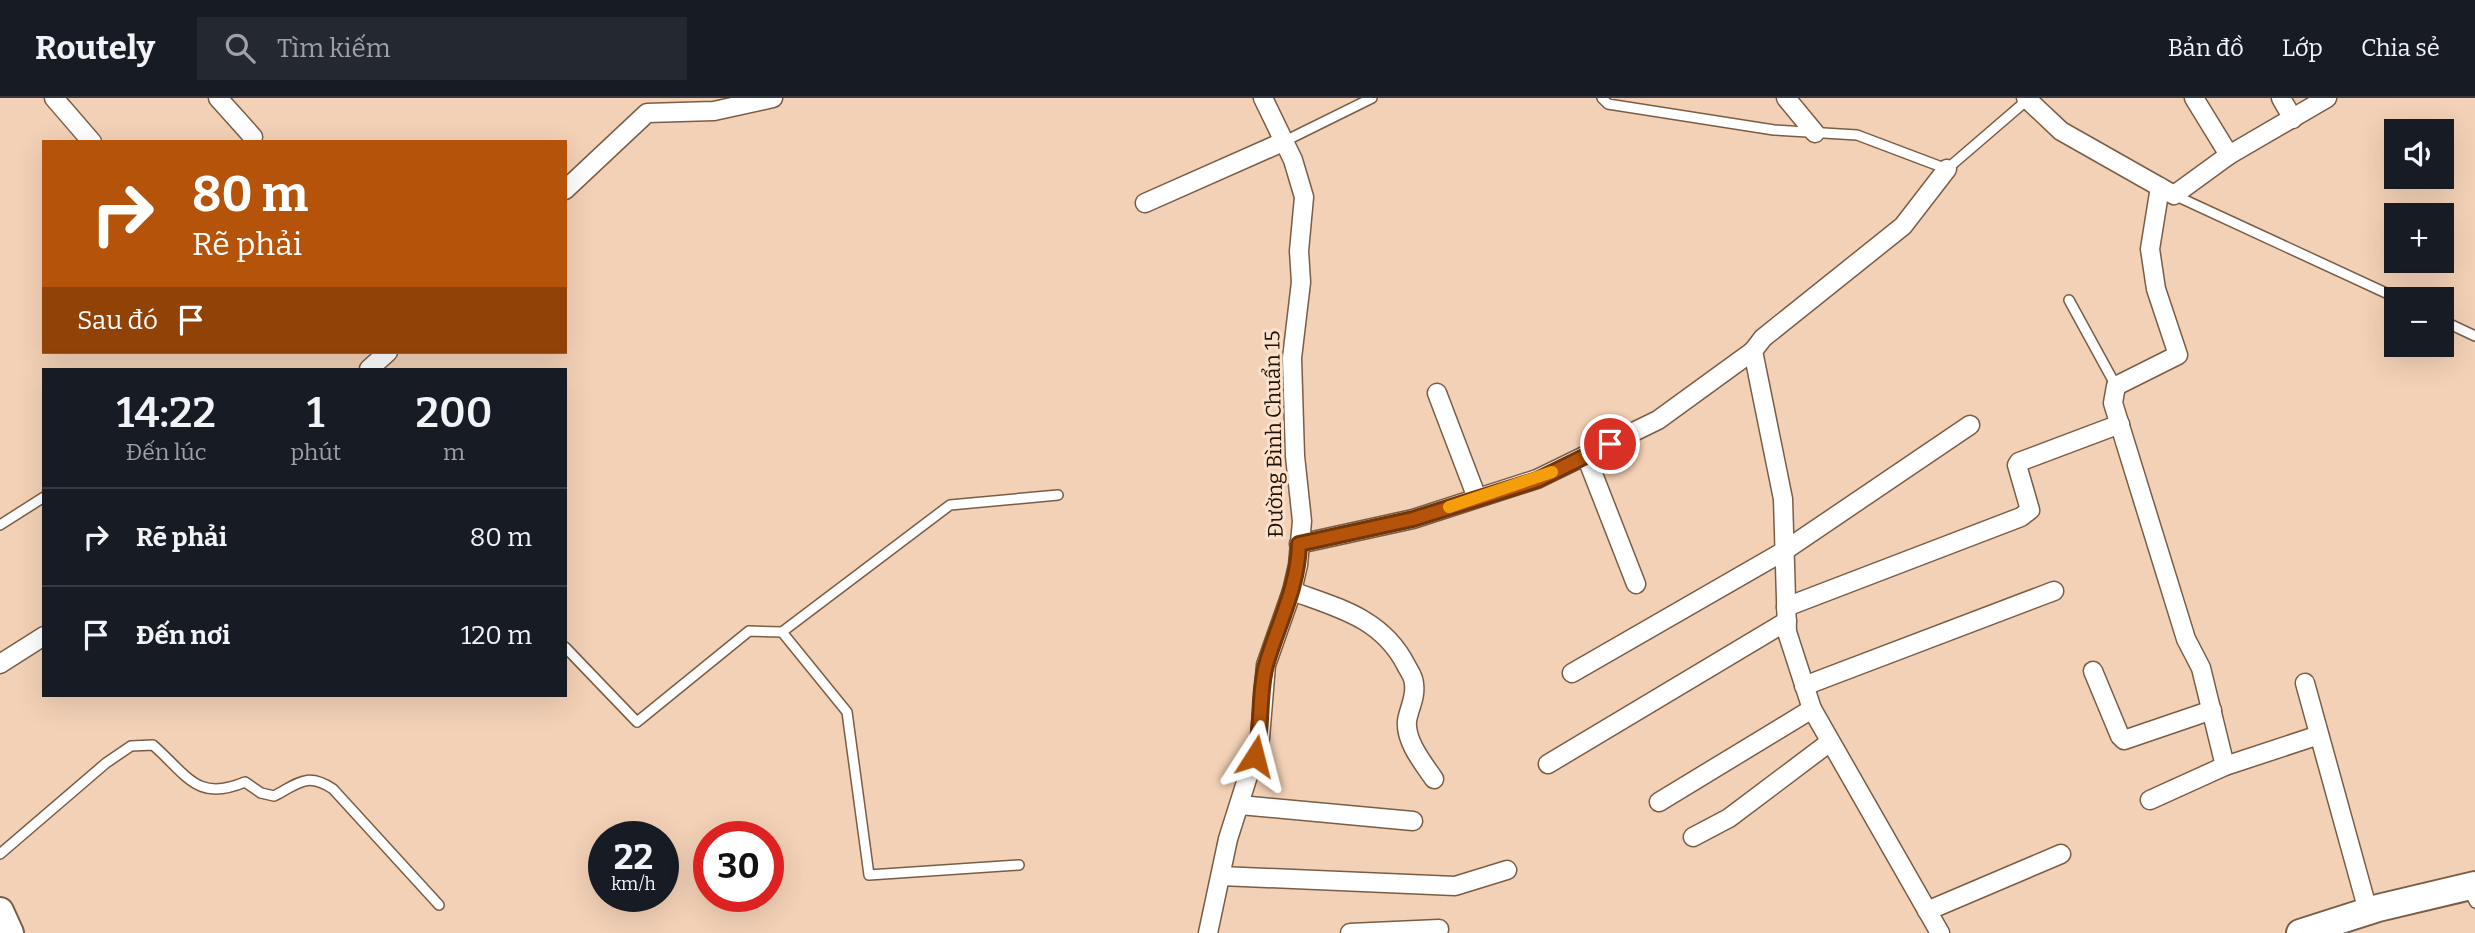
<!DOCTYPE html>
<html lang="vi">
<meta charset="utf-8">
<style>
:root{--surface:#171b24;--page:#242831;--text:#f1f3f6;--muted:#9ea1a6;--line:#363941}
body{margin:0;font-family:Bitter,serif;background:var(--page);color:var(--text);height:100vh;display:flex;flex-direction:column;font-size:26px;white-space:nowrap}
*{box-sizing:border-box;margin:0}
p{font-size:23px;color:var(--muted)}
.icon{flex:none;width:38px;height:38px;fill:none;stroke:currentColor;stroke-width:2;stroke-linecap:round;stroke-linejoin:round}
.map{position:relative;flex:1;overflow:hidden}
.panel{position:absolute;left:42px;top:270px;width:525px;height:329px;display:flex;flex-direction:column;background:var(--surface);border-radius:0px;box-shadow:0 7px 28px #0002}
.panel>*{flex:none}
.guide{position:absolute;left:42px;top:42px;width:525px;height:214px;border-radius:0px;box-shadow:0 7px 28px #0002;background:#b45309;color:#fff;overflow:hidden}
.tools{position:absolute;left:2384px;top:21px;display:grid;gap:14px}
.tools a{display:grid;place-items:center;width:70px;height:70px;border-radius:0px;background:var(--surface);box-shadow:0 7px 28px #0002;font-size:35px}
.speed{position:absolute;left:588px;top:723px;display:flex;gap:14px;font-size:35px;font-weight:700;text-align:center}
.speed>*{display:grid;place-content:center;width:91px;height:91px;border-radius:50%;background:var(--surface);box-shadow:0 7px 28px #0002;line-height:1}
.speed small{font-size:18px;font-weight:400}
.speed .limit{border:10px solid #d22;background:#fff;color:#111}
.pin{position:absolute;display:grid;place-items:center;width:60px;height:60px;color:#fff;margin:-30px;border:4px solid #fff;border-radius:50%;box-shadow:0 2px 7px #0007}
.me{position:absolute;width:77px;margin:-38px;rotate:9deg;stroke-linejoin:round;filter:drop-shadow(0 0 5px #0008)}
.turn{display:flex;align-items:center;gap:24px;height:147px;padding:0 35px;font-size:32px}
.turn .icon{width:91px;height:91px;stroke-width:2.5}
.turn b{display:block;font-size:49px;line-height:60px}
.then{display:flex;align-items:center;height:66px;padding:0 35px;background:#0003;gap:14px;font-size:26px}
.eta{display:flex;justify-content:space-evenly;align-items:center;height:119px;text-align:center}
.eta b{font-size:42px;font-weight:600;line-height:49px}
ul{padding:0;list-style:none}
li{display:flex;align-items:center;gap:21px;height:98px;padding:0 35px;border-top:2px solid var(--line)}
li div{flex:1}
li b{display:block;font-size:26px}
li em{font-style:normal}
header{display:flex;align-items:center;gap:42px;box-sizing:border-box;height:98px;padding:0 35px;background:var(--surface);border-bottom:2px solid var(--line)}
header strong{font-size:33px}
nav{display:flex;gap:38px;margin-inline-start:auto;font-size:24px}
.search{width:490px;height:63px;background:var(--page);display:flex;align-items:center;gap:18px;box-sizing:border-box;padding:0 24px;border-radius:0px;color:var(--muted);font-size:26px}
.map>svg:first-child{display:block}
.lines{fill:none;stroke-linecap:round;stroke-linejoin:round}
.lane-casing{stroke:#7a5d45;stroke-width:12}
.street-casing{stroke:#7a5d45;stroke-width:21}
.secondary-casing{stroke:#7a5d45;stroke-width:30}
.lane{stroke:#fff;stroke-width:9}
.street{stroke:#fff;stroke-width:18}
.secondary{stroke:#fff;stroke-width:26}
.route-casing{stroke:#753606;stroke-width:18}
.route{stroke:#b45309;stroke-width:12}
.slow{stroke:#f59e0b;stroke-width:12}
.labels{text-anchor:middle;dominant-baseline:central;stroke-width:6;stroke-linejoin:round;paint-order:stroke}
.street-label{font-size:21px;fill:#1d1208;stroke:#fbe0ca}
</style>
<header>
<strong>Routely</strong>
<div class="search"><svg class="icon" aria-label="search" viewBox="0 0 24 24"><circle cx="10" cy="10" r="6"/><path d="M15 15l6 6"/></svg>Tìm kiếm</div>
<nav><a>Bản đồ</a><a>Lớp</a><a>Chia sẻ</a></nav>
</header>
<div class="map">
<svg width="2475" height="835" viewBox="0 0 2475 835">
<rect width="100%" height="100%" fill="#f3d1b6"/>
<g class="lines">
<defs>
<g id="lane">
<polyline points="1602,0 1608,6 1774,32 1857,37 1947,71 2026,3"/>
<polyline points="1285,43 1372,0"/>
<polyline points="2174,97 2399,201"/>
<polyline points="2069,202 2116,288"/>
<polyline points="2441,222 2475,238"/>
<polyline points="0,427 44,399"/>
<polyline points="782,534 847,614 869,777 1019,767"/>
<polyline points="565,549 637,624 749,533 782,534 950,407 1058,397"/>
<path d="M0 756 106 665 131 648 153 647C188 678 197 704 245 684L261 695 274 698C299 685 307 674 333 691L439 807"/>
<polyline points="2467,790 2475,805"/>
</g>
<g id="street">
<polyline points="54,0 92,44"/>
<polyline points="218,0 253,39"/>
<polyline points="1786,0 1815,35"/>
<polyline points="2026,0 2061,33 2174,97 2229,57 2327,0"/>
<polyline points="2194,0 2229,57"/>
<polyline points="2281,0 2293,21"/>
<polyline points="2160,89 2150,151 2156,191 2178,257 2116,288 2113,305 2186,541 2201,570 2225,668"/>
<polyline points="565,92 647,15 714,13 773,0"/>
<polyline points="1145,105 1285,43"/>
<polyline points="369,271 388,254"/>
<polyline points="1437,295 1477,400"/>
<polyline points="1586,358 1636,486"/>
<polyline points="1299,446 1413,421 1537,381 1658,322 1753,253"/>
<path d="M1292 493C1338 510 1382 520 1406 567 1409 573 1414 579 1414 586 1416 600 1409 610 1407 623 1405 643 1423 665 1434 681"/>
<polyline points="1786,509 2021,419 2030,412 2017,367 2019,364 2120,326"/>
<polyline points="0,566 44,538"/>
<polyline points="2093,573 2120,638 2124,642 2212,612"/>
<polyline points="1572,575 1784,453 1970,327"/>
<polyline points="2305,585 2368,813"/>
<polyline points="1804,588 2054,493"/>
<polyline points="1548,666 1787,523"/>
<polyline points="2150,702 2225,668 2319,637"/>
<polyline points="1659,704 1812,611"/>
<polyline points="1240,707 1413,723"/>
<polyline points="1693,739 1729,720 1830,644"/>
<polyline points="1221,778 1455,788 1507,772"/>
<polyline points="1927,813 2061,756"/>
<polyline points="1208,835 1228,741 1260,640 1266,567 1292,493 1298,467 1302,423 1295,358 1292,260 1301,184 1299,153 1304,99 1293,62 1263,0"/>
<polyline points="1350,835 1439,831"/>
<polyline points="1940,835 1812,611 1787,534 1783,401 1753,253 1763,240 1903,128 1947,71"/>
</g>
<g id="secondary">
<polyline points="0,813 10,835"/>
<polyline points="2300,835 2378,810 2475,787"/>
</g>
</defs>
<use href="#lane" class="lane-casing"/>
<use href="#street" class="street-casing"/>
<use href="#secondary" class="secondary-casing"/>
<use href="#lane" class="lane"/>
<use href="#street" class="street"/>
<use href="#secondary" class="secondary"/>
</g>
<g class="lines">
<defs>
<path id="route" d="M1255 658C1263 628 1258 596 1266 567 1278 526 1298 489 1299 446L1413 421 1537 382 1610 346"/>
</defs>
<use href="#route" class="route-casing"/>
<use href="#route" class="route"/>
<polyline class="slow" points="1449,409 1552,374"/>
</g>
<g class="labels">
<g class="street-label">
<text transform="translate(1274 336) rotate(-91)">Đường Bình Chuẩn 15</text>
</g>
</g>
</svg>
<div class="tools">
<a><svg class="icon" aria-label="sound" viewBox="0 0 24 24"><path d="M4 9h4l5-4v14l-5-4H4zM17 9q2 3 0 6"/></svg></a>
<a>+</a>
<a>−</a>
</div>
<div class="speed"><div>22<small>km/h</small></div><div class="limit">30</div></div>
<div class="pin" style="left:1610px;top:346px;background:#d93025"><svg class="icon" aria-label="arrive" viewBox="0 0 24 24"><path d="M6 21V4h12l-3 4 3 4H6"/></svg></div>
<svg class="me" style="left:1255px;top:658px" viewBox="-20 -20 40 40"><path d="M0-17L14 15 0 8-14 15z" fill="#b45309" stroke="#fff" stroke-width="4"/></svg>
<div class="guide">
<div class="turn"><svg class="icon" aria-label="right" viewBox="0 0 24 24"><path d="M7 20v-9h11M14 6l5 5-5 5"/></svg><div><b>80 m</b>Rẽ phải</div></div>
<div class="then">Sau đó<svg class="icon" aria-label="arrive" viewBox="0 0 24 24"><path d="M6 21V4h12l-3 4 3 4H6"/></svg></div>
</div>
<section class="panel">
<div class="eta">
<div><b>14:22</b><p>Đến lúc</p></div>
<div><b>1</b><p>phút</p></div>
<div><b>200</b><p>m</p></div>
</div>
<ul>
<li><svg class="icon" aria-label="right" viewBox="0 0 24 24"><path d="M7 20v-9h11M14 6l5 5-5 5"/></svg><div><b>Rẽ phải</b></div><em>80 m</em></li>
<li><svg class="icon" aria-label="arrive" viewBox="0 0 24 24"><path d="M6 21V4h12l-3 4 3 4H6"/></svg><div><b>Đến nơi</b></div><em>120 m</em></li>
</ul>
</section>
</div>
